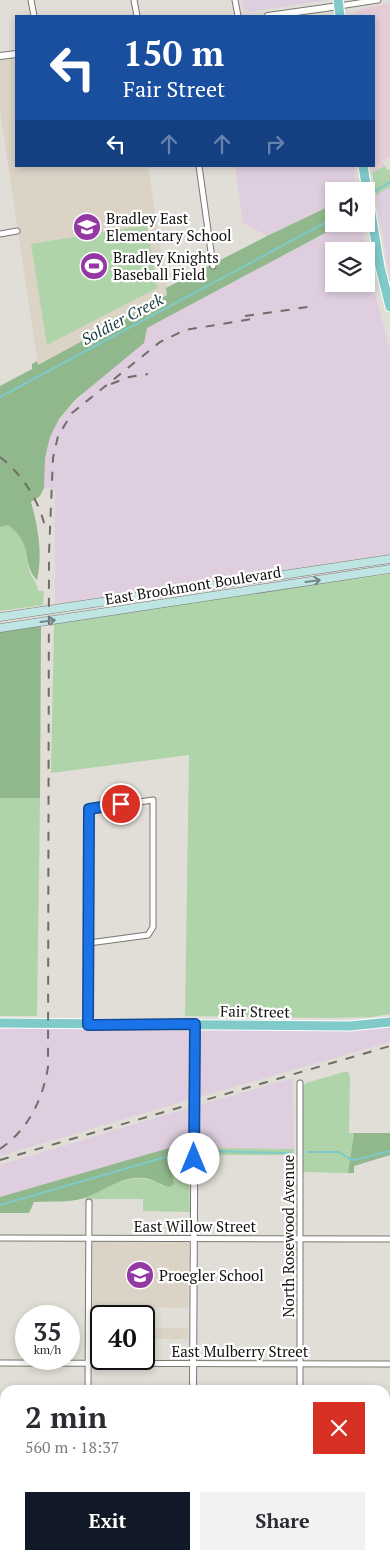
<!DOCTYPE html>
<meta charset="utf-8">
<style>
:root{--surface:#fff;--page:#f2f2f3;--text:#2b2b33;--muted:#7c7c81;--accent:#111827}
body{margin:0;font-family:"PT Serif",serif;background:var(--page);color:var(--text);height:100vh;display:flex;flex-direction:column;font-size:19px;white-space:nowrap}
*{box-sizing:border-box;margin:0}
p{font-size:16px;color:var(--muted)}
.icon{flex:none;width:28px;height:28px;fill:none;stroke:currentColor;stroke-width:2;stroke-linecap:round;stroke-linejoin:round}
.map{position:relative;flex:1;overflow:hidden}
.details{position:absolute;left:0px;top:1385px;width:390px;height:175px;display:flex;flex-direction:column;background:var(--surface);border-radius:15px 15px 0 0;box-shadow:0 2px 8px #0003}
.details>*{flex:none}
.guide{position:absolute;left:15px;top:15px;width:360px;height:152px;border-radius:0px;box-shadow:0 2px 8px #0003;background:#1a4fa0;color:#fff;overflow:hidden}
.buttons{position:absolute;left:325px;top:182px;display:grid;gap:10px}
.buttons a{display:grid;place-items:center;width:50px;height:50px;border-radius:0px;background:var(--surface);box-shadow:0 2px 8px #0003;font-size:25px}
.speed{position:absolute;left:15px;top:1305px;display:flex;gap:10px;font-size:25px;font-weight:700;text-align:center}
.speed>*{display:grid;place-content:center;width:65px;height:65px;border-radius:50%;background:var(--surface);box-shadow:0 2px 8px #0003;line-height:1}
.speed small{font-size:12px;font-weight:400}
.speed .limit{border:2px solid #111;border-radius:8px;background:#fff;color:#111}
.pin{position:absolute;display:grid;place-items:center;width:42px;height:42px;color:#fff;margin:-21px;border:2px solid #fff;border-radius:50%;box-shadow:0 1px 5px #0007}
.me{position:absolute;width:55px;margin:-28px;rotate:0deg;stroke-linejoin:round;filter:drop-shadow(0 0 4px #0008)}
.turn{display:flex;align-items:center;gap:18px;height:105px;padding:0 25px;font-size:22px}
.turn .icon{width:65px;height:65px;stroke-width:2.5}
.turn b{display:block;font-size:35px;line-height:42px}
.lanes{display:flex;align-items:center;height:48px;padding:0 25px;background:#0003;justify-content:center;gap:25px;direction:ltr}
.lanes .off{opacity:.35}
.round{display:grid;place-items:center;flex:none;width:52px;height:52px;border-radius:0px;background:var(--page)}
.head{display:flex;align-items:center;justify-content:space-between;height:85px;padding:0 25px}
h1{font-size:30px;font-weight:700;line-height:38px}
.action{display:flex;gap:10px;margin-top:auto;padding:10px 25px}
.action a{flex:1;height:58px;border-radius:0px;background:var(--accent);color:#fff;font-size:20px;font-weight:700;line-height:58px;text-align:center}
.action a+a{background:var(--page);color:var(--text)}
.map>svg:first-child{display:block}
.commercial{fill:#e4cdd7}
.industrial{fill:#dfcedf;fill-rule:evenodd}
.built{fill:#dbd3c6}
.green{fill:#afd4aa}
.forest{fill:#91b88c}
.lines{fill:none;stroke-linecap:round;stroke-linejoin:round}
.stream{stroke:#7ecaca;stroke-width:2}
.minor-casing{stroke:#7b7872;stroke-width:7}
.tertiary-casing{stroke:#7b7872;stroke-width:8}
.secondary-casing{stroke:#7b7872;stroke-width:9}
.primary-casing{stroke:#fff;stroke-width:11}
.minor{stroke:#fff;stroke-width:5}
.tertiary{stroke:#fff;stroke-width:6}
.secondary{stroke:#bfe4e4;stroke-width:8}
.primary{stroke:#80caca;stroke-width:9}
.rail{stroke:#6f6d68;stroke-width:2;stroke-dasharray:9 9;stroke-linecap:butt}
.oneway{stroke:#718584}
.route-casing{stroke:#114b97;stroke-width:12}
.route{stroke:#1a73e8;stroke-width:9}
.labels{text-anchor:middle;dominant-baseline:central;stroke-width:4.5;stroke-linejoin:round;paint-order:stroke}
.poi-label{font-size:15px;fill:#12110e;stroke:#fff;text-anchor:start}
.street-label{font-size:15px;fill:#12110e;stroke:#fff}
.water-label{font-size:16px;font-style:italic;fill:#1a3f3f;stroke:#fff}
</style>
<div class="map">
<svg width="390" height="1560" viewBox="0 0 390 1560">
<rect width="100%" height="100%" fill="#e1ded7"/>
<polygon class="commercial" points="390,3 390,157 382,160 385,166 372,173 374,16 351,16 353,13 364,8"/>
<g class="industrial">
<polygon points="241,0 326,0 250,12 243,9"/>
<polygon points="235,166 354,166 356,191 334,191 334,204 267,236 243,223"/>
<polygon points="390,187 390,279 376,195"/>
<path d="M342 224H361L375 293 390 351V554L55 604V489L44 488 45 458 50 437 59 419 147 328ZM334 251H366V284H334Z"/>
<polygon points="15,1027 187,1031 189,1035 188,1100 0,1156 0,1030"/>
<polygon points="390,1027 390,1042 199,1097 200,1033 204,1030 369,1030"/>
<polygon points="293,1078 294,1149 199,1148 199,1105"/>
<polygon points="188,1108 188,1143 0,1197 0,1165"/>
</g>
<g class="built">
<polygon points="16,58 16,166 148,166 168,295 38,365 0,111 0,60"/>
<polygon points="93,1241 185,1241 189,1243 188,1308 144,1307 143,1316 101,1316 101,1359 137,1359 95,1359 92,1357"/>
<rect x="144" y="1328" width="44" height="11"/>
</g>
<g class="green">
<polygon points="385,166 387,170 390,169 390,187 376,195 372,173"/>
<polygon points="147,225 157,288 47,345 31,244"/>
<path d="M8 525C28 540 24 549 29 570 31 578 36 578 38 591H44L43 605 0 611V527Z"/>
<polygon points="390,574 390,1014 372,1017 329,1018 185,1016 189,755 51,773 54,623"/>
<polygon points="0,798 40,798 37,1016 0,1016"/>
<polygon points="344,1072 348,1072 350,1077 349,1133 354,1133 348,1173 302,1172 303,1086 306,1083"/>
<path d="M188 1143 190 1212 143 1211V1199H83C108 1187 136 1168 162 1186L174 1184 171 1168 183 1164V1144Z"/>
<polygon points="199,1148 294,1149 294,1155 199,1155"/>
</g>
<g class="forest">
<path d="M334 204V224H342L147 328 144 343 75 400 59 419 50 437 45 458 44 488 40 496 31 502C38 527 43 554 37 580 20 562 35 545 8 525L0 527V386L32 369V364L37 361 38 365 167 295 166 288 267 236Z"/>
<polygon points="41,626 40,798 0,798 0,631"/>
<polygon points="354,1133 390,1133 390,1155 354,1166 354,1173 348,1173"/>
<path d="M183 1144V1164L171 1168 174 1184 170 1187C160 1186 153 1178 142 1178 121 1176 103 1192 84 1198 70 1203 50 1201 34 1202L29 1213H0V1197Z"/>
</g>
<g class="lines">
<g class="stream">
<polyline points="371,194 390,182"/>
<polyline points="0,397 334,218"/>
<polyline points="204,1151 289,1153"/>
<polyline points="308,1152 339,1152 350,1159 355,1160 390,1151"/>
<polyline points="0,1205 183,1152"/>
</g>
<defs>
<g id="minor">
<polyline points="31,0 34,16"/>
<polyline points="134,0 137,16"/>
<polyline points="235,0 238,16"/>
<polyline points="339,6 378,0"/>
<polyline points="199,166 213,266"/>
<polyline points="0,234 17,231"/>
<polyline points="88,1024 89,809 153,800 153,927 148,935 89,943"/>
<polyline points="300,1083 300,1390"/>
<polyline points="0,1238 390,1239"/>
<polyline points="0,1363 390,1364"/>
<polyline points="88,1390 89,1202"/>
<polyline points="0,1489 5,1489"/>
<polyline points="385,1490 390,1490"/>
</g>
<g id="tertiary">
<polyline points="268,16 339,6"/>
<polyline points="0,56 16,54"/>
<polyline points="193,1390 195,1024"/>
<polyline points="193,1560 193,1555"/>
</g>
<g id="secondary">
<polyline points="0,617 390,559"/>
<polyline points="0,628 390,569"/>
</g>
<g id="primary">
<polyline points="338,0 340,16"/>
<polyline points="363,166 380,267 390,307"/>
<polyline points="0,1023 350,1026 390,1022"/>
</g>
</defs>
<use href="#minor" class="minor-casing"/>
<use href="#tertiary" class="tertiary-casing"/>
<use href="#secondary" class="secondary-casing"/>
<use href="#primary" class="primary-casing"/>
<use href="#minor" class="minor"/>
<use href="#tertiary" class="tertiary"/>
<use href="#secondary" class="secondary"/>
<use href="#primary" class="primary"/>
<g class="rail">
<polyline points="245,316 315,306"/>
<polyline points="111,384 129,377 148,374"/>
<path d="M0 457C23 475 41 503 46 532"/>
<path d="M0 1149C28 1130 43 1099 48 1067L49 553 53 458 58 436 72 413 160 342 185 330 252 319"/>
<polyline points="0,1160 390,1046"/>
</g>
</g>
<defs><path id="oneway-shaft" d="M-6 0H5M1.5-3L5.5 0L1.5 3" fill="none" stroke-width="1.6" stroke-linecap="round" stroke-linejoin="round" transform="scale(1.25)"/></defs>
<g class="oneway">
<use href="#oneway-shaft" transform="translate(313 581) rotate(-8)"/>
<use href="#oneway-shaft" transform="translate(48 621) rotate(-8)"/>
</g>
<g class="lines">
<defs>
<polyline id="route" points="121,804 89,809 88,1025 195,1024 194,1159"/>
</defs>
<use href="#route" class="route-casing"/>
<use href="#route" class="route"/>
</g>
<defs>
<symbol id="school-disc" viewBox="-11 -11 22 22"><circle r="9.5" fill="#9439a4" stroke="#fff"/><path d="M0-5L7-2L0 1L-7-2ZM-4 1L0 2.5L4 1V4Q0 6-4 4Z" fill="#fff"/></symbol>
<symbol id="stadium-disc" viewBox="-11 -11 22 22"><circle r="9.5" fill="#9439a4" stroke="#fff"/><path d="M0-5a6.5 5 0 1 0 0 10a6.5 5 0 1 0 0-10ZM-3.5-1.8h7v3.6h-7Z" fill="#fff"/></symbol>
</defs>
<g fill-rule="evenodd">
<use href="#school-disc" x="71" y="211" width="32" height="32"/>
<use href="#stadium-disc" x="78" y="250" width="32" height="32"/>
<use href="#school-disc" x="124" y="1259" width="32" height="32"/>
</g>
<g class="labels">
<g class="poi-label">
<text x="106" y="218">Bradley East<tspan x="106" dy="17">Elementary School</tspan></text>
<text x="113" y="257">Bradley Knights<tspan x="113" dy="17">Baseball Field</tspan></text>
<text x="159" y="1275">Proegler School</text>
</g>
<g class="street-label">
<text transform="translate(193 585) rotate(-9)">East Brookmont Boulevard</text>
<text transform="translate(255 1011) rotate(1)">Fair Street</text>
<text x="195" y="1226">East Willow Street</text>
<text transform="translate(288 1236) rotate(-90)">North Rosewood Avenue</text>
<text x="240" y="1351">East Mulberry Street</text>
</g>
<g class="water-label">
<text transform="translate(122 319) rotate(-28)">Soldier Creek</text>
</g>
</g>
</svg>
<div class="buttons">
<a><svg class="icon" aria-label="sound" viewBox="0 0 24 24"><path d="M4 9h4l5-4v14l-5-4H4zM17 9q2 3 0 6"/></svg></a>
<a><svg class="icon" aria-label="layers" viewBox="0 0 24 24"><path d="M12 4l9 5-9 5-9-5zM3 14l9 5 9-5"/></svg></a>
</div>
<div class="speed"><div>35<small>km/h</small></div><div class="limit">40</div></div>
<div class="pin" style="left:121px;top:804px;background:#d93025"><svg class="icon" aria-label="arrive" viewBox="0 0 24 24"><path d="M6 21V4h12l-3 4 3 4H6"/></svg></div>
<svg class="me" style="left:194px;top:1159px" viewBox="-20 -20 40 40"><circle r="19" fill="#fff"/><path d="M0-13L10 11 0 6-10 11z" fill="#1a73e8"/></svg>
<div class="guide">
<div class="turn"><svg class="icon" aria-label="left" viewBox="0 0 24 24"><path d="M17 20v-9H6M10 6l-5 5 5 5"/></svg><div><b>150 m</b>Fair Street</div></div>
<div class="lanes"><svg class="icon" aria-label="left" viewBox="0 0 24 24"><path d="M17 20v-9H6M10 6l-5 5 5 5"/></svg><svg class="icon off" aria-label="ahead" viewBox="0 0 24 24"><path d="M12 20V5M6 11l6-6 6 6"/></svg><svg class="icon off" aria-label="ahead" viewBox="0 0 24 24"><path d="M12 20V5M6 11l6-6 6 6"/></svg><svg class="icon off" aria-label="right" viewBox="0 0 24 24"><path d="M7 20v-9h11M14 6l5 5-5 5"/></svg></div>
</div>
<section class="details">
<div class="head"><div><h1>2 min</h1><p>560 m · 18:37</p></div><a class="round" style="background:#d93025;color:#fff"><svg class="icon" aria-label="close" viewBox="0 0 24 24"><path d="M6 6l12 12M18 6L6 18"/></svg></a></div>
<div class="action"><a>Exit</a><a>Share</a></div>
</section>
</div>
